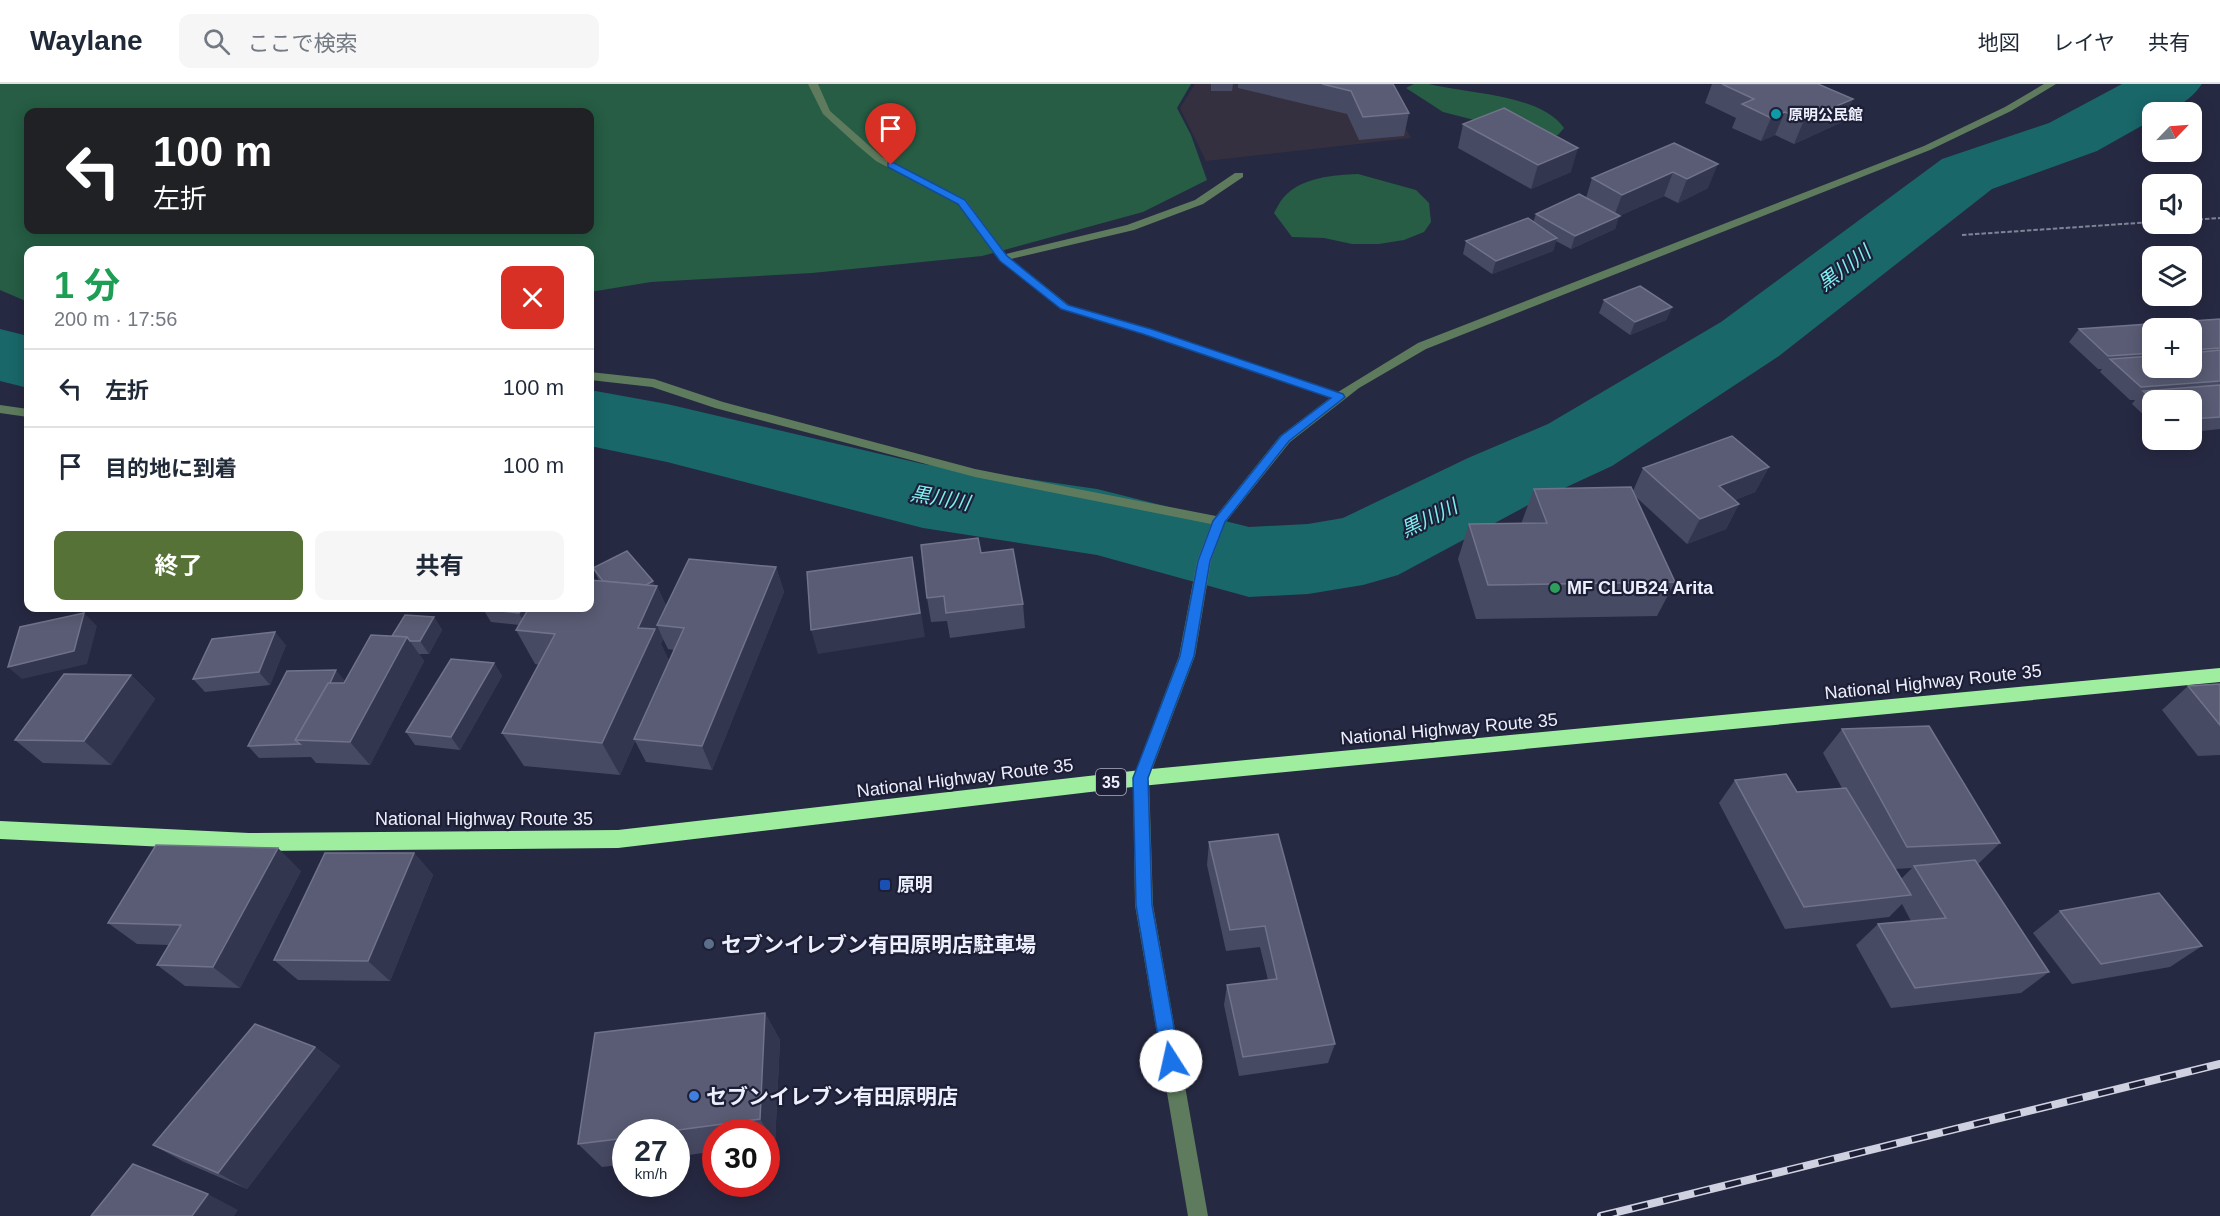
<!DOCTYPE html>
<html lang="ja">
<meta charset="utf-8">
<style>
:root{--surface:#fff;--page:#f6f6f7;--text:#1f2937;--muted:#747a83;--line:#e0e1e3;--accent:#567236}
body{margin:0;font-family:Helvetica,"Noto Sans JP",sans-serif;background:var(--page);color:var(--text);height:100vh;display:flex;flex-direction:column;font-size:22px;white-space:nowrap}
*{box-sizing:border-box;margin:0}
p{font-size:20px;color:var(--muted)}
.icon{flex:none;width:33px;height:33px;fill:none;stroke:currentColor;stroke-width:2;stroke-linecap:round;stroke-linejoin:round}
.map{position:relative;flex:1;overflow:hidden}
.details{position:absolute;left:24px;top:162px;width:570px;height:366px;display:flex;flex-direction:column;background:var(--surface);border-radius:12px;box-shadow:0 3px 15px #0003}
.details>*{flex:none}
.guide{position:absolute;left:24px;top:24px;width:570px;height:126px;border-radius:12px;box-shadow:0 3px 15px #0003;background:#202124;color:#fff;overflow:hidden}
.needle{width:39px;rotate:65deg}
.fabs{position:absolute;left:2142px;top:18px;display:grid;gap:12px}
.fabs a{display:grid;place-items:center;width:60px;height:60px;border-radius:12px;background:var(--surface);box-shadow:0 3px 15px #0003;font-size:30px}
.speed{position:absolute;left:612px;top:1035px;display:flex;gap:12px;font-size:30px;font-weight:700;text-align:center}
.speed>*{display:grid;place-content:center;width:78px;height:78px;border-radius:50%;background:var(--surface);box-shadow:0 3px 15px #0003;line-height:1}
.speed small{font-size:15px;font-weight:400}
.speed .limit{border:9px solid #d22;background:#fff;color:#111}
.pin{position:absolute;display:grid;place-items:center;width:51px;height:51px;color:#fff;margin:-62px -26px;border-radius:50% 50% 50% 0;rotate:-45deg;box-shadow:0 0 6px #0007}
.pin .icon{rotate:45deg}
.me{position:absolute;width:66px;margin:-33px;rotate:350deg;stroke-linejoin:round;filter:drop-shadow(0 0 4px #0008)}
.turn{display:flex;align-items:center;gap:21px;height:126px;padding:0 30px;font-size:27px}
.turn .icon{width:78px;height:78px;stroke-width:2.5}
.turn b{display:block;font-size:42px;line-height:51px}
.round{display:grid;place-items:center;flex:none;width:63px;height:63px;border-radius:12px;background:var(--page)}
.headline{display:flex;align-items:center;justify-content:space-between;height:102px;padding:0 30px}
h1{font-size:36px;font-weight:700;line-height:45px;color:#1e9e55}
.action{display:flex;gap:12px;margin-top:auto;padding:12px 30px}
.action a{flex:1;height:69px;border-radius:12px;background:var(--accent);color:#fff;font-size:24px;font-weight:700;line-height:69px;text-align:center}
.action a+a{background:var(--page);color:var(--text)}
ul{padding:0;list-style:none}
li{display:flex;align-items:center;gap:18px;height:78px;padding:0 30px;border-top:2px solid var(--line)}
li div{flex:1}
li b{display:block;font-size:22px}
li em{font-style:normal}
header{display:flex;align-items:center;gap:36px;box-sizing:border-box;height:84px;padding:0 30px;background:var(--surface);border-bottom:2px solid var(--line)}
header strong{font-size:28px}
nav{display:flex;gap:33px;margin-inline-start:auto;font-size:21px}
.search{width:420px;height:54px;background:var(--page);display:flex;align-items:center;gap:15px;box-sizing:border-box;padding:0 21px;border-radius:12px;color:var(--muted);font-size:22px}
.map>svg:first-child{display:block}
.education{fill:#343040}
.forest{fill:#265d44;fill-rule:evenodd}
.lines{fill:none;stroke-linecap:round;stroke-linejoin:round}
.river{fill:#196769;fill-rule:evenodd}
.path{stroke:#818397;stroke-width:2;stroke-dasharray:4.5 2;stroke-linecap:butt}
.minor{fill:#5e7c5d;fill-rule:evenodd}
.highway{fill:#9fee9f;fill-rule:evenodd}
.rail-casing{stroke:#cfd1e0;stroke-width:8}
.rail{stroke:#1d1f37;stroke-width:5;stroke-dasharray:16;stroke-linecap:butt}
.wall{fill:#474a63;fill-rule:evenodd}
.shaded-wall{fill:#33364f}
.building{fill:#595c74;stroke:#707389;stroke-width:1.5}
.route{fill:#1a73e8;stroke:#114b97;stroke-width:1.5}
.culture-dot{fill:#0f9aa8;stroke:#1d1f37;stroke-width:2}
.leisure-dot{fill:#2e9e5b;stroke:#1d1f37;stroke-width:2}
.transit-dot{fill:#1a4fb4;stroke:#1d1f37;stroke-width:2}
.service-dot{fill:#5c6f8a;stroke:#1d1f37;stroke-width:2}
.shop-dot{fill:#3f7fe0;stroke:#1d1f37;stroke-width:2}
.labels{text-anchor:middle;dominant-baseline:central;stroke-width:4.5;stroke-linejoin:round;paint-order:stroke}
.far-poi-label{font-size:15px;font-weight:bold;fill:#edeffc;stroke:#1d1f37;text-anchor:start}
.shield{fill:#1d1f37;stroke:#afb1c1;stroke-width:1.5}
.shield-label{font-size:16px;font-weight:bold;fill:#edeffc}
.poi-label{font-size:18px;font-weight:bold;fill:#edeffc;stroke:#1d1f37;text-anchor:start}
.street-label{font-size:18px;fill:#edeffc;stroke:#1d1f37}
.water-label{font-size:20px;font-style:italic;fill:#7feef1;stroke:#1d1f37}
.near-poi-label{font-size:21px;font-weight:bold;fill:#edeffc;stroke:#1d1f37;text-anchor:start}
</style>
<header>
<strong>Waylane</strong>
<div class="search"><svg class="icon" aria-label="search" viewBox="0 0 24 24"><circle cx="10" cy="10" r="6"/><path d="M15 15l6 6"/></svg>ここで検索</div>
<nav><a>地図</a><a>レイヤ</a><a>共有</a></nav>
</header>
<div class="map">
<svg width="2220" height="1132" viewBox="0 0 2220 1132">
<rect width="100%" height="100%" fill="#262942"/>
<polygon class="education" points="1195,0 1335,0 1388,13 1411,54 1206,77 1180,24"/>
<g class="forest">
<path d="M0 0H1191L1177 24 1191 51 1207 96 1143 128 982 172 812 189 651 198 590 208V166H28V218L0 206ZM28 28H590V146H28Z"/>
<path d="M1414 0H1429C1469 10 1540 10 1564 44L1558 51 1537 52 1443 28 1406 4Z"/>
<path d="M1358 90 1416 106 1429 119 1431 138 1424 148 1404 156 1379 160H1352L1324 154 1292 153 1274 129C1277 124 1280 117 1284 113 1302 93 1334 91 1358 90Z"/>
</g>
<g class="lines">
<g class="river">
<path d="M2122 0H2202C2190 17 2173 28 2152 28V36L2097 67 1992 105 1779 272 1612 382 1534 418 1398 491 1363 501 1308 510 1249 513 1097 471 923 444 667 378 590 362V306L667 320 923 380 1097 405 1249 443 1308 440 1343 434 1468 374 1548 340 1721 238 1942 75 2049 39Z"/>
<polygon points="0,245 28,252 28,304 0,297"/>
</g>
<g class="path">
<polyline points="2192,136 2220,134"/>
<polyline points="1962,151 2152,138"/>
</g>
<g class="minor">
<polygon points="808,0 818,0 830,27 882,73 966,116 1006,170 1127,141 1195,116 1235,89 1243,89 1243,93 1203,120 1134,146 1011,175 1069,221 1338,308 1418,259 1924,62 2005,23 2044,0 2056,0 2011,27 1930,66 1426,265 1359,304 1290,358 1225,439 1211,477 1195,572 1149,694 1153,821 1208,1132 1188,1132 1135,821 1133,694 1179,572 1197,477 1211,440 975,393 715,324 652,303 590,296 590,288 654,295 723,318 975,385 1216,432 1280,352 1330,314 1143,250 1061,225 999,176 958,120 876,77 857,61 823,30"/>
<polygon points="0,321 28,325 28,333 0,329"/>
</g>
<polygon class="highway" points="2220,584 2220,598 1141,702 618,764 249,767 0,755 0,737 249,749 618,746 1141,686"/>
<defs>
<polyline id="rail" points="1601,1132 2220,980"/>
</defs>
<use href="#rail" class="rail-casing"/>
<use href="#rail" class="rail"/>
</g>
<g class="wall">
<polygon points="1211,0 1233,0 1232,7 1211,7"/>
<polygon points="1238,0 1393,0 1409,29 1404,52 1359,56 1347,30 1238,4"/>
<polygon points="1712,0 1818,0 1853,15 1842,38 1794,60 1775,51 1761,57 1732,44 1736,34 1705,19"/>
<polygon points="1463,40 1571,88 1531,105 1458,64"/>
<polygon points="1674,59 1708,104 1678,119 1664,112 1619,132 1615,145 1571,165 1556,157 1553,167 1492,190 1463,170 1466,157 1533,138 1536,130 1586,114 1592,94"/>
<polygon points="1604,216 1672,223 1666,236 1630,251 1599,229"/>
<path d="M2220 235V345L2192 348V316H2152V339L2132 320 2135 316H2130L2100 288 2102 285H2098L2069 258 2079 245ZM2152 244H2192V284H2152Z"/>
<polygon points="1769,383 1755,408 1735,416 1739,420 1726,445 1687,460 1636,413 1675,498 1657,532 1476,535 1458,475 1469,440 1521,440 1534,405 1633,407 1643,384"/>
<polygon points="981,469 1023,520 1025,544 950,554 947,537 931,538 927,514"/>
<path d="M776 483 784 508 712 686 646 678 635 657 620 691 524 682 502 649 539 581 535 580 516 546 519 541 491 538 483 525 599 497 593 484 657 502 666 522ZM663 555 668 565 674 566 669 577 661 560Z"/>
<polygon points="434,533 442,546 429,570 419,570 424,577 370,681 316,679 311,673 259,674 248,662 345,597 392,552"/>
<polygon points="286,561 270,601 205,608 193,595"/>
<polygon points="494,579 502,592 460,666 415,661 406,648"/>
<polygon points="131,591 155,615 111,681 43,679 15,656"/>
<polygon points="2220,600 2220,671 2198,672 2162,626 2188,602"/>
<path d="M1842 645 2000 759 1978 780 2049 888 2021 909 1891 924 1856 861 1878 840 1911 837 1902 820 1889 833 1785 845 1719 719 1735 696 1797 708 1842 704 1823 669ZM1912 784 1901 795 1895 785Z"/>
<polygon points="1278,750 1335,960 1328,979 1239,992 1224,921 1227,901 1268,896 1260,863 1226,867 1207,781 1209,758"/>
<polygon points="414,769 433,791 390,897 298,896 274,876"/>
<polygon points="301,787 240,904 185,902 157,881 169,861 137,860 108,839"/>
<polygon points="2060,827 2202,862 2170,883 2072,900 2033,849"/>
<polygon points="765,929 780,956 775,1059 766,1060 766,1048 716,1048 716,1067 676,1073 676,1048 626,1048 626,1080 602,1083 578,1060"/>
<polygon points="315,963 340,982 247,1105 184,1078 153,1061"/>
</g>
<g class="shaded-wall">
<polygon points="1853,15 1842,38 1794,60 1804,36"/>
<polygon points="1785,28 1775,51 1761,57 1771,34"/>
<polygon points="1578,64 1571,88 1531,105 1538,81"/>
<polygon points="1718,80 1708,104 1678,119 1687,95"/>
<polygon points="1673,88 1664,112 1619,132 1615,145 1571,165 1575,152 1613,135 1622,111"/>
<polygon points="1557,154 1553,167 1492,190 1496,177"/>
<polygon points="1672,223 1666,236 1630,251 1635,238"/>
<polygon points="1769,383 1755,408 1706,427 1719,402"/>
<polygon points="1739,420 1726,445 1687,460 1700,435"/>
<polygon points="912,473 925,553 818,570 811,546"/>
<polygon points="776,483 784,508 712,686 702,662"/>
<polygon points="653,497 656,504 657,502 672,536 657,541 663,555 661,560 670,579 634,655 635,657 620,691 602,659 617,516"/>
<polygon points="523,524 537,524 526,542 519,529"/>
<polygon points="84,529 97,542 87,580 22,595 8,583"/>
<polygon points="434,533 442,546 429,570 420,557"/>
<polygon points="275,548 286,561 270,601 259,588"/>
<polygon points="407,553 424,577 370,681 350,658"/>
<polygon points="494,579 502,592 460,666 451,653"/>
<polygon points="336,586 346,598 303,656"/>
<polygon points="131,591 155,615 111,681 84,657"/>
<polygon points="278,764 301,787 240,904 213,883"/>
<polygon points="414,769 433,791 390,897 368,877"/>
<polygon points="765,929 780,956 775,1059 760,1035"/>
<polygon points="315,963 340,982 247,1105 218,1089"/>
<polygon points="208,1110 238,1126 234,1132 192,1132"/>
</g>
<g class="building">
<polygon points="1322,0 1393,0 1409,29 1363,33 1351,7"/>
<polygon points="1722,0 1818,0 1853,15 1804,36 1785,28 1771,34 1742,20 1754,15"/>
<polygon points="1504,24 1578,64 1538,81 1463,40"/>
<polygon points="1674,59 1718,80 1687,95 1673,88 1622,111 1592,94"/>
<polygon points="1579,110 1620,132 1575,152 1536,130"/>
<polygon points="1528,134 1557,154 1496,177 1466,157"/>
<polygon points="1640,202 1672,223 1635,238 1604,216"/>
<polygon points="2220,235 2220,264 2192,266 2192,244 2152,244 2152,269 2108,272 2079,245"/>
<polygon points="2220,266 2220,297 2141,303 2110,275 2152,272 2152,284 2192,284 2192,269"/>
<polygon points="2220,301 2220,333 2192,335 2192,316 2153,316 2143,307"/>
<polygon points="1732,352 1769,383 1719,402 1739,420 1700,435 1643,384"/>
<polygon points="1631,403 1675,498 1488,501 1469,440 1547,439 1534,405"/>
<polygon points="978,454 981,469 1013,465 1023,520 946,529 944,512 927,514 921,461"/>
<polygon points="627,467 653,497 646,501 603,497 593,484"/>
<polygon points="912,473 920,529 811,546 807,488"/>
<polygon points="689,475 776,483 702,662 634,655 684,544 657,541"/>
<polygon points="590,496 657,502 638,544 655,545 602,659 502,649 555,550 516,546 529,524 590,524"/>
<polygon points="484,524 523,524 519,529 483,525"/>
<polygon points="84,529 74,567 8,583 20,543"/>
<polygon points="405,531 434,533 420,557 410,557 407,553 392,552"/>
<polygon points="275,548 259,588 193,595 212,555"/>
<polygon points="371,551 407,553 350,658 295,656 328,599 344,599"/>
<polygon points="451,575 494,579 451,653 406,648"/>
<polygon points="336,586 330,599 328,599 295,656 300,660 248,662 287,587"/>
<polygon points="64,590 131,591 84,657 15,656"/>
<polygon points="2220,600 2220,641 2188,602"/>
<polygon points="1929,642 2000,759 1907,763 1842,645"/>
<polygon points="1786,690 1797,708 1846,704 1911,811 1804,823 1735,696"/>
<polygon points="1278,750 1335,960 1243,973 1227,901 1277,895 1265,842 1230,846 1209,758"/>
<polygon points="156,761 278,764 213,883 157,881 181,841 108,839"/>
<polygon points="325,769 414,769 368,877 274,876"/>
<polygon points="1975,776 2049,888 1915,904 1878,840 1946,834 1914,782"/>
<polygon points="2159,809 2202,862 2101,880 2060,827"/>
<polygon points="765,929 760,1035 663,1048 626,1048 626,1054 578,1060 595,949"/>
<polygon points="255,940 315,963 218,1089 153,1061"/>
<polygon points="133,1080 208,1110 192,1132 91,1132"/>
</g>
<polygon class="route" points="888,79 894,79 965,116 1007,172 1068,221 1151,245 1343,310 1345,313 1289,357 1225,438 1210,477 1194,572 1148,694 1152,821 1180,977 1177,983 1171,985 1165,983 1162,977 1136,821 1133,694 1180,572 1198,477 1213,437 1281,352 1331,314 1143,250 1061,225 1000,177 958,120 888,83"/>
<circle class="culture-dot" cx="1776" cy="30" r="6"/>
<circle class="leisure-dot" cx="1555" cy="504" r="6"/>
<rect class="transit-dot" x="879" y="795" width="12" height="12" rx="3"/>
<circle class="service-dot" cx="709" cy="860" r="6"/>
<circle class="shop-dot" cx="694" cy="1012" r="6"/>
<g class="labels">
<g class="far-poi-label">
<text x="1788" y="30">原明公民館</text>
</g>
<rect class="shield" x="1096" y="685" width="30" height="26" rx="4.5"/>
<g class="shield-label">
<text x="1111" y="698">35</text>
</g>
<g class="poi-label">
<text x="1567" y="504">MF CLUB24 Arita</text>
<text x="897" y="801">原明</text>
</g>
<g class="street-label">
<text transform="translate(1933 598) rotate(-6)">National Highway Route 35</text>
<text transform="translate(1449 645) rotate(-5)">National Highway Route 35</text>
<text transform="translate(965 694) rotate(-7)">National Highway Route 35</text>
<text x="484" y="735">National Highway Route 35</text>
</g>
<g class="water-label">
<text transform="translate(1844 184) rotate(-37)">黒川川</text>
<text transform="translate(940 414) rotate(10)">黒川川</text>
<text transform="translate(1429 434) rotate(-26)">黒川川</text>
</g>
<g class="near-poi-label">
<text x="721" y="860">セブンイレブン有田原明店駐車場</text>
<text x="706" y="1012">セブンイレブン有田原明店</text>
</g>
</g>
</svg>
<div class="fabs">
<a><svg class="needle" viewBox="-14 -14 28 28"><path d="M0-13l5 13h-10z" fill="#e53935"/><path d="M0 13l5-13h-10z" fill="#747a83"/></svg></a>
<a><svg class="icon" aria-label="sound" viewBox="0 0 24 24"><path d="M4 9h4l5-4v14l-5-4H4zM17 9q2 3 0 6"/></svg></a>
<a><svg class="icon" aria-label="layers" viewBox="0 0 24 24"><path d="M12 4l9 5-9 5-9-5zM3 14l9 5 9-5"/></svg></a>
<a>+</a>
<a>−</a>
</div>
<div class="speed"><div>27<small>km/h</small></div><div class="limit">30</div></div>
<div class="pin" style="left:891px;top:81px;background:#d93025"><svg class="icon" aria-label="arrive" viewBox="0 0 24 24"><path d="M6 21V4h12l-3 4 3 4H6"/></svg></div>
<svg class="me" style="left:1171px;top:977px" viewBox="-20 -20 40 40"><circle r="19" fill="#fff"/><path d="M0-13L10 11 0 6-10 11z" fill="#1a73e8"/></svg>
<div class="guide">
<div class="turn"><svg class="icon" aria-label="left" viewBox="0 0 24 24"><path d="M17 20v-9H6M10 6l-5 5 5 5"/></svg><div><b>100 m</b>左折</div></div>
</div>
<section class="details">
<div class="headline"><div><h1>1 分</h1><p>200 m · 17:56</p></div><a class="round" style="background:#d93025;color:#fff"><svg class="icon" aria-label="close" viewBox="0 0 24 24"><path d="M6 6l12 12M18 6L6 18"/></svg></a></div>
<ul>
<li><svg class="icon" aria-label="left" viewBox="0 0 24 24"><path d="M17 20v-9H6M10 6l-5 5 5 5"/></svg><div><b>左折</b></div><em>100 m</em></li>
<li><svg class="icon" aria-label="arrive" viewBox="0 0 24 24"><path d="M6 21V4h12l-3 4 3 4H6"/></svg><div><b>目的地に到着</b></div><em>100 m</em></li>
</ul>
<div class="action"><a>終了</a><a>共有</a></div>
</section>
</div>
